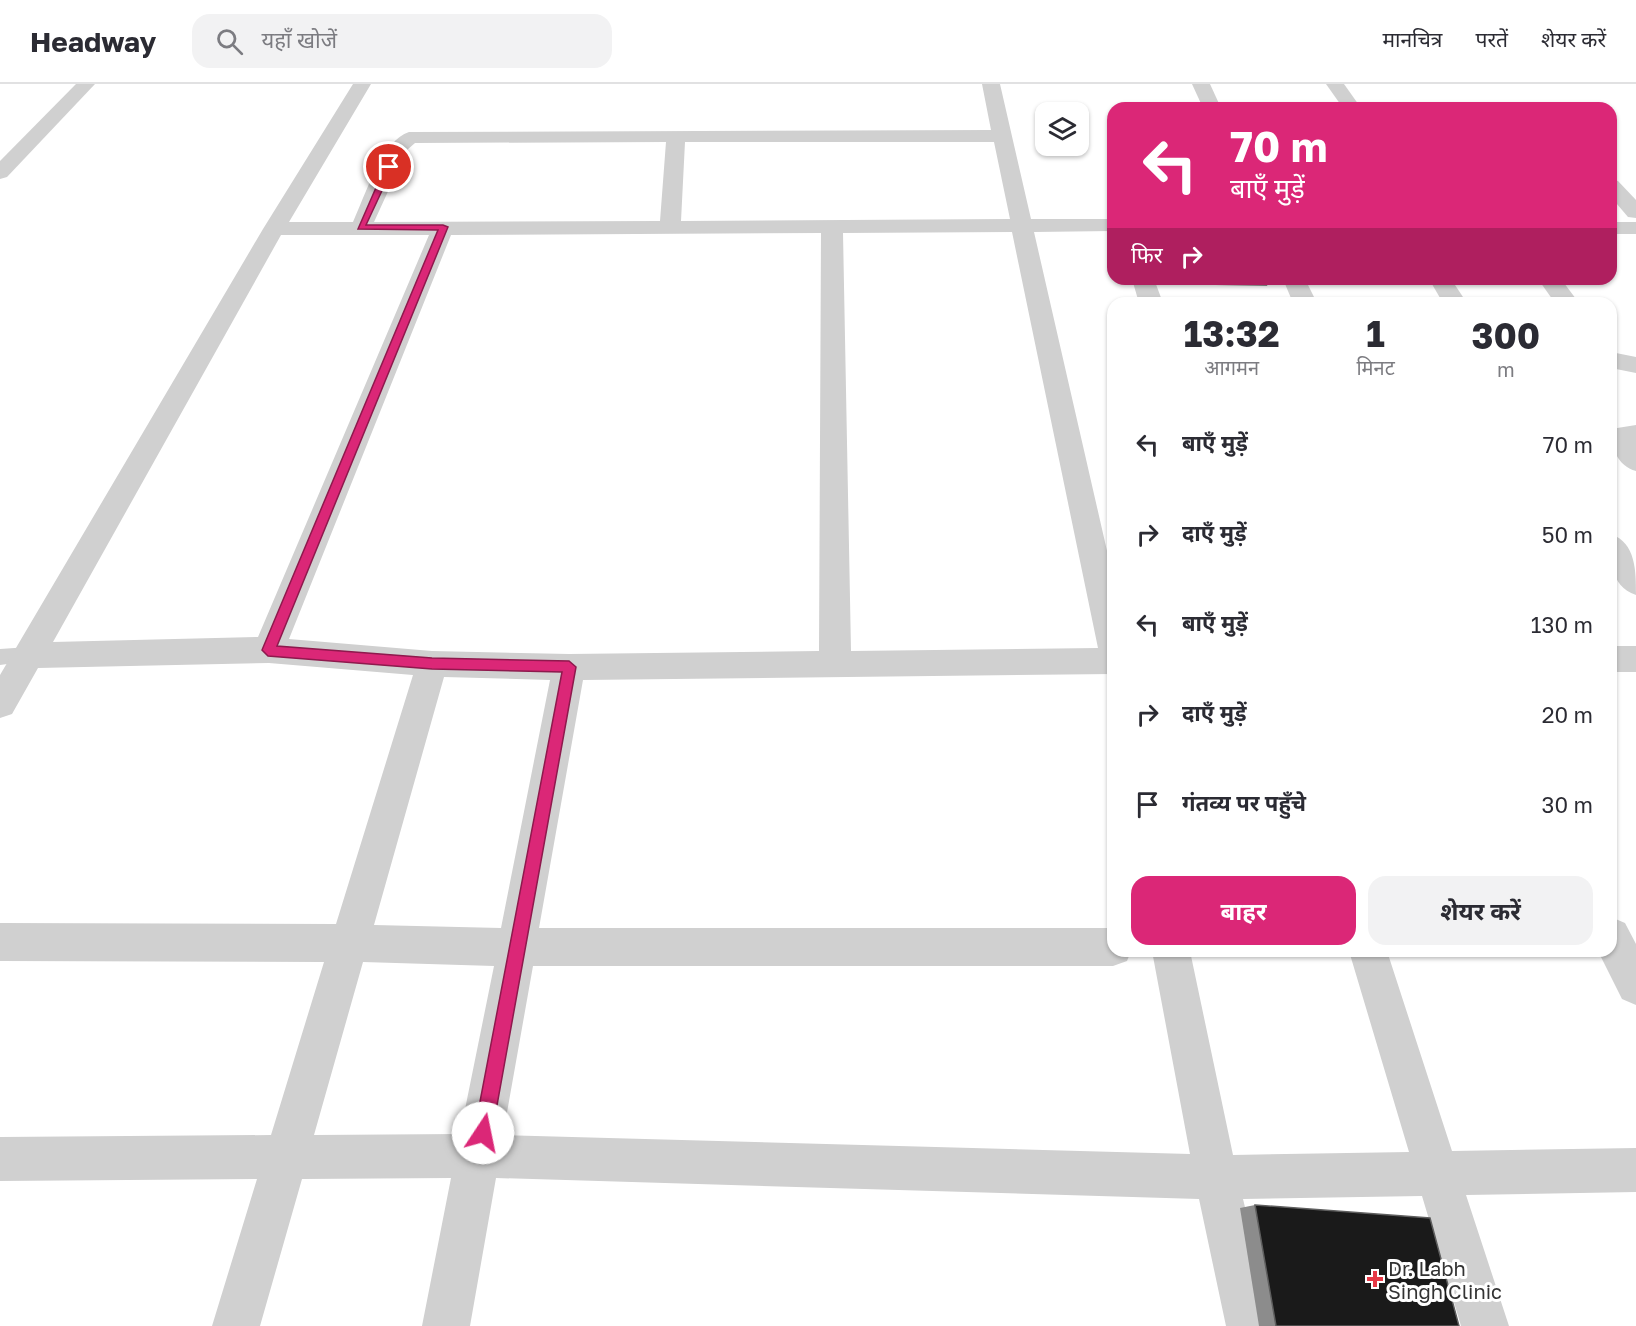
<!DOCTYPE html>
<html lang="hi">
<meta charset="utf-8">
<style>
:root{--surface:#fff;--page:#f2f2f3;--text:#2b2b33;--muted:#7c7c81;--line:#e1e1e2;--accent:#db2777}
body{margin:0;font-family:"Golos Text","Noto Sans Devanagari",sans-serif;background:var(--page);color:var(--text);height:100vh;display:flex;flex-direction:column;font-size:22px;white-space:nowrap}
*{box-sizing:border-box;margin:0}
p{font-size:20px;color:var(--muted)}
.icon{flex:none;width:33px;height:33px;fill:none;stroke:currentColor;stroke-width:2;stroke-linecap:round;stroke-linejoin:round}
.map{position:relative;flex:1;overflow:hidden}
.drawer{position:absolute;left:1107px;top:213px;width:510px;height:660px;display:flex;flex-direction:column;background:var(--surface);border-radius:18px;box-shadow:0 2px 4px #0004}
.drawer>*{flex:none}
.guide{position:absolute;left:1107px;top:18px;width:510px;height:183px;border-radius:18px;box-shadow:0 2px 4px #0004;background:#db2777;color:#fff;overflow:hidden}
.tools{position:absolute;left:1035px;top:18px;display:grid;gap:12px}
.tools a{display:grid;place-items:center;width:54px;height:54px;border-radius:12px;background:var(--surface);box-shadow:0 2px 4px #0004;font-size:30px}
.pin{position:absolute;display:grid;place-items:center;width:51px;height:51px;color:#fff;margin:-26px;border:3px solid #fff;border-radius:50%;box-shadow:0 2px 6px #0007}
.me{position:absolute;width:66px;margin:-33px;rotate:11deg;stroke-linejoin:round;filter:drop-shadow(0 0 4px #0008)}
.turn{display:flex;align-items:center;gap:21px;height:126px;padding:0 24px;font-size:27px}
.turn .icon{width:78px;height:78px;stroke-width:2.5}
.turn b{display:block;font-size:42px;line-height:51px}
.then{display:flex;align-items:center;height:57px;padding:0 24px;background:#0003;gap:12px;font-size:22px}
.eta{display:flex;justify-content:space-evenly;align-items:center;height:102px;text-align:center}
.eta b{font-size:36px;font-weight:700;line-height:42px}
.primary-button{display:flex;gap:12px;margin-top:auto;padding:12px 24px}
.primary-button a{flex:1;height:69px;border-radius:18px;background:var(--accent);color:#fff;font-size:24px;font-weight:700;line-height:69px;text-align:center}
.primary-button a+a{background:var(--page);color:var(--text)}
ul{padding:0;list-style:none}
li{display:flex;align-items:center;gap:18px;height:90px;padding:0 24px}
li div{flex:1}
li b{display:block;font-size:22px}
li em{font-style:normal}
header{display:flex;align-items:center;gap:36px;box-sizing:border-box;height:84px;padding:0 30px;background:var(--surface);border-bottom:2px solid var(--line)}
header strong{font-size:28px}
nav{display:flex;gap:33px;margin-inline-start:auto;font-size:21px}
.search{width:420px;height:54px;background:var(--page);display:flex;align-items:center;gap:15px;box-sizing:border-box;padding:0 21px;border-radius:18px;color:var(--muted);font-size:22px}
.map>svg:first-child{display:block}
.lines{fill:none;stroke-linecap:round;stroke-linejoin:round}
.service{fill:#d0d0d0;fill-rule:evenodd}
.minor{fill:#d0d0d0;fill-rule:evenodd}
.wall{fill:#8c8c8c}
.building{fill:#1a1a1a;stroke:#5f5f5f;stroke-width:1.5}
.route{fill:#db2777;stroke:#8e194d;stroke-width:1.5}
.poi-dot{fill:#e63946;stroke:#fff;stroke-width:2}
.labels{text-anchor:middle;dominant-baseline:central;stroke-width:6;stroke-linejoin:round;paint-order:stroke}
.near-poi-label{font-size:20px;fill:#333;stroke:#fff;text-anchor:start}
</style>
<header>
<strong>Headway</strong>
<div class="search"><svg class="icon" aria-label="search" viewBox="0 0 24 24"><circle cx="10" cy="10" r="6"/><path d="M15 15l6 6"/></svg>यहाँ खोजें</div>
<nav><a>मानचित्र</a><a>परतें</a><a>शेयर करें</a></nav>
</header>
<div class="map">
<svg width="1636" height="1242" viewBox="0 0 1636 1242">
<rect width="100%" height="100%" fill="#fff"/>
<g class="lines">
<polygon class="service" points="29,563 36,566 38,571 36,576 0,581 0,565"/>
<g class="minor">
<polygon points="76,0 95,0 7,93 0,95 0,77"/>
<path d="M353 0H371L289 138H353C364 114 383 55 409 48L991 46 982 0H1000L1031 135H1113V147L1034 148 1113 493V590L583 596 539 844H1113V867H1131L1127 877 1113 882H533L503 1051 1190 1070 1152 867H1190L1233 1071 1409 1068 1349 867H1387L1452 1067 1636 1064V1108L1466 1111 1509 1242H1461L1422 1112 1243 1115 1274 1242H1226L1199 1115 496 1094 470 1242H422L451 1094 302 1095 260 1242H212L257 1095 0 1097V1053L271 1051 324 878 0 877V839L336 840 413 591 269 579 38 584 12 630 0 634V591L263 145ZM666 58 660 137 374 138 407 66 415 59ZM685 58H994L1010 135 681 137ZM1012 148 1098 564 851 567 843 149ZM821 149 819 567 569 570 432 567 289 555 451 151ZM281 151H429L258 553 53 558ZM444 593 550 596 501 844 374 841ZM363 878 494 882 460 1050 314 1051Z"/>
<polygon points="1192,0 1210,0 1221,24 1203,24"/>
<polygon points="1326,0 1344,0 1361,24 1343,24"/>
<polygon points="1611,95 1618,97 1636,116 1636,134 1628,133 1611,113"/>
<rect x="1611" y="138" width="25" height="12"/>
<polygon points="1132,195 1154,195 1163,219 1139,219"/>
<polygon points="1283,195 1305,195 1317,219 1293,219"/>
<polygon points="1429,195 1451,195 1467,219 1443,219"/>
<polygon points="1538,195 1561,195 1579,219 1555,219"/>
<polygon points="1611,268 1636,273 1636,289 1611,284"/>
<path d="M1636 341V387C1617 382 1611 363 1611 345Z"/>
<path d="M1611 450C1636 459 1636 487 1636 511 1609 502 1611 474 1611 450Z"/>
<rect x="1611" y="562" width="25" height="26"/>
<polygon points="1611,833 1625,839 1636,860 1636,921 1622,915 1598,867 1611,867"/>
</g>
</g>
<g class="wall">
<polygon points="1162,195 1270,195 1267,202 1164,200"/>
<polygon points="1255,1121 1459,1242 1259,1242 1240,1124"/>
</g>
<polygon class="building" points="1255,1121 1430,1134 1459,1242 1276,1242"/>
<polygon class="route" points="389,80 393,83 366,141 443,141 448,143 277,562 432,574 569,577 576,583 492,1049 489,1055 483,1058 477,1055 474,1049 562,588 432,585 268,572 262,566 438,146 358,145 385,83"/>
<path class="poi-dot" d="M1372 1186h6v6h6v6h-6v6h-6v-6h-6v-6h6z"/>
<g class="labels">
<g class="near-poi-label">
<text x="1388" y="1184">Dr. Labh<tspan x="1388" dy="23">Singh Clinic</tspan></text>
</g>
</g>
</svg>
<div class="tools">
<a><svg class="icon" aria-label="layers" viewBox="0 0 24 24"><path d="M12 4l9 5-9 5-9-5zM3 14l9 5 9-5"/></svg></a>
</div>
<div class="pin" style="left:389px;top:83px;background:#d93025"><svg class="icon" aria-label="arrive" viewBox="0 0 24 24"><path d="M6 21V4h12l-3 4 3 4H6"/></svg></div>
<svg class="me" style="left:483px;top:1049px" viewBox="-20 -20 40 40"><circle r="19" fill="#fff"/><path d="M0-13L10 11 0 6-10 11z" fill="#db2777"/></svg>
<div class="guide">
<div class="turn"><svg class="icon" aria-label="left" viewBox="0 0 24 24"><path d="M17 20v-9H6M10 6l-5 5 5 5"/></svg><div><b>70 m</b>बाएँ मुड़ें</div></div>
<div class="then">फिर<svg class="icon" aria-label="right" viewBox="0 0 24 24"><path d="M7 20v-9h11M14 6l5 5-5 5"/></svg></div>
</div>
<section class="drawer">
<div class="eta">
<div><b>13:32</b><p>आगमन</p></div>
<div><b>1</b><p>मिनट</p></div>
<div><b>300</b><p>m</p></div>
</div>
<ul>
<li><svg class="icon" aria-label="left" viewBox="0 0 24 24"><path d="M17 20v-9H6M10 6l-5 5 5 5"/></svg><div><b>बाएँ मुड़ें</b></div><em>70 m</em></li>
<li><svg class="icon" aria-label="right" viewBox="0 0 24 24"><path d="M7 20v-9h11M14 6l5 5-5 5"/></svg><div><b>दाएँ मुड़ें</b></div><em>50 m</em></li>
<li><svg class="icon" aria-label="left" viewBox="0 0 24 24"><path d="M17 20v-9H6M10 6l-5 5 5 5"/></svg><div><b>बाएँ मुड़ें</b></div><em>130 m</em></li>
<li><svg class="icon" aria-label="right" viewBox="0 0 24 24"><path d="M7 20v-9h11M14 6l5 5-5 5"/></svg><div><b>दाएँ मुड़ें</b></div><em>20 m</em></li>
<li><svg class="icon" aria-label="arrive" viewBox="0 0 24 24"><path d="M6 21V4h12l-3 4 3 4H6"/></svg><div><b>गंतव्य पर पहुँचे</b></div><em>30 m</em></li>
</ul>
<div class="primary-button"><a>बाहर</a><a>शेयर करें</a></div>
</section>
</div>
